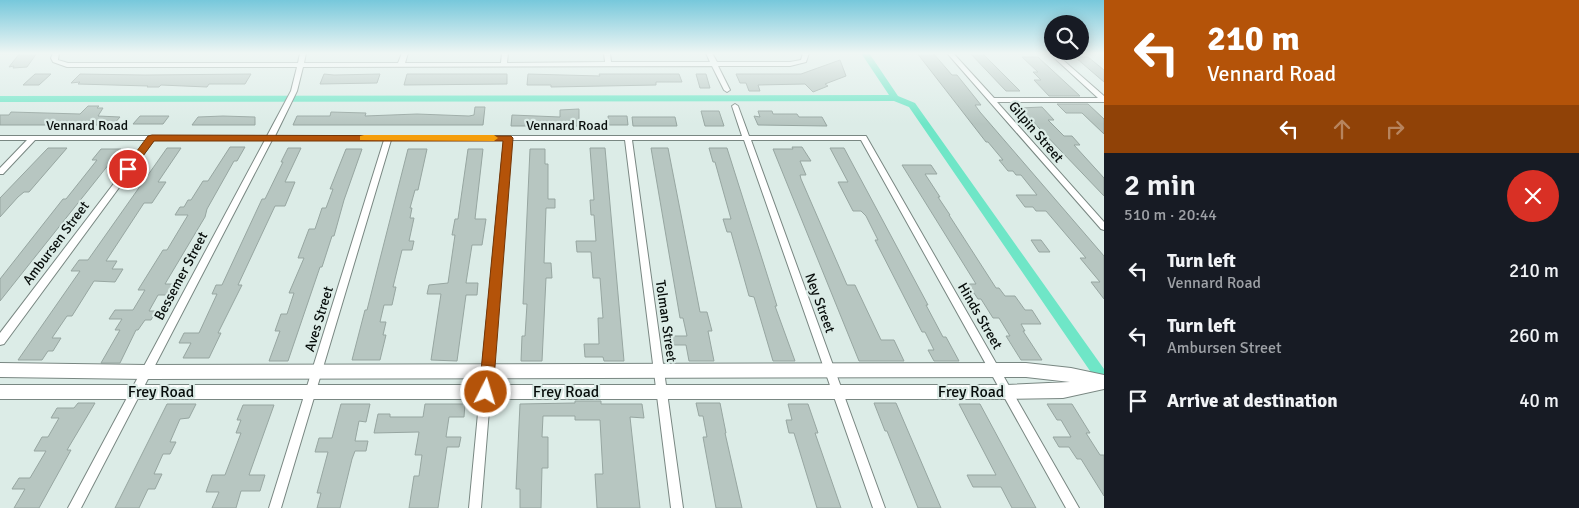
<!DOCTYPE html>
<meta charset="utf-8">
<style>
:root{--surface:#171b24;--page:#242831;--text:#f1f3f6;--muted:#9ea1a6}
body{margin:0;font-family:Signika,sans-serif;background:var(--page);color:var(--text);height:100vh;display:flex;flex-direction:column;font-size:19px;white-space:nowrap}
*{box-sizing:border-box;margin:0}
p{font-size:16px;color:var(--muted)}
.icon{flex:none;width:28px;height:28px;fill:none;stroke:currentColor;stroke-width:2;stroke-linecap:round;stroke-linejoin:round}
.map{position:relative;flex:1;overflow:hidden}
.details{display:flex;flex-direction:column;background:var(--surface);width:475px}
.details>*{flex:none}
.top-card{background:#b45309;color:#fff;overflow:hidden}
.buttons{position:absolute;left:1044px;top:15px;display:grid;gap:10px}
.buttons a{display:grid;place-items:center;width:45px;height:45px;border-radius:50%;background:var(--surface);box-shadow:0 2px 12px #0003;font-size:25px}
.pin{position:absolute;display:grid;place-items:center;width:42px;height:42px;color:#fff;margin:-21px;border:2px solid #fff;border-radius:50%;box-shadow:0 1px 5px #0007}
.me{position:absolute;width:55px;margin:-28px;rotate:5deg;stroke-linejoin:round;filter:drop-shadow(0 0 4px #0008)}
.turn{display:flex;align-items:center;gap:18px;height:105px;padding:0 20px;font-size:22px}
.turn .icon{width:65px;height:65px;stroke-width:2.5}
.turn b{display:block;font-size:35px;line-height:42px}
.lanes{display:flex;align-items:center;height:48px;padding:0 20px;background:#0003;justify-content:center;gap:25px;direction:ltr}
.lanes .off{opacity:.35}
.round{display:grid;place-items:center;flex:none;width:52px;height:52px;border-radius:26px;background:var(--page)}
.summary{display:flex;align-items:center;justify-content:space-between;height:85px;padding:0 20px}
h1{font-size:30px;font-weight:600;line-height:38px}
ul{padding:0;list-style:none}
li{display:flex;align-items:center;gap:15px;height:65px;padding:0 20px}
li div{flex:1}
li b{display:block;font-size:19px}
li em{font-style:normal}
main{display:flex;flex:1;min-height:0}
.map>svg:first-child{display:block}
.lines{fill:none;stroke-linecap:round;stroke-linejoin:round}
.canal{fill:#6fe6c7;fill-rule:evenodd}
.building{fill:#b7c6c1;stroke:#97a6a1}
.street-casing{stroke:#798782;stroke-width:2}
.secondary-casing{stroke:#798782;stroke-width:2}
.street{fill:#fff;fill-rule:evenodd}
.secondary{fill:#fff;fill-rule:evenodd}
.route{fill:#b45309;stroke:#753606}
.slow{fill:#f59e0b}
.labels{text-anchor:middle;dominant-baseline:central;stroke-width:4.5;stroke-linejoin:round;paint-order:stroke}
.street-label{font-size:14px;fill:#080e0c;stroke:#dcece7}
.near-street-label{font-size:16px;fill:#080e0c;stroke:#dcece7}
</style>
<main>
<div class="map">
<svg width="1104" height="508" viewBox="0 0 1104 508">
<rect width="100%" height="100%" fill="#dcece7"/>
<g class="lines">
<polygon class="canal" points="861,53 869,53 898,96 915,103 1104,369 1104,386 1099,384 909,107 894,101 0,102 0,96 889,95"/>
</g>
<g class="building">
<polygon points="20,53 37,53 27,67 13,68 14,66 9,67"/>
<polygon points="917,53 933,53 952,75 957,75 981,105 975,105 980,112 1104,256 1104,299 1091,282 1100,282 1080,258 1086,258 1046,211 1036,211 1033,207 1025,207 1016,195 1037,195 1021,175 1016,175 1013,171 1008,171 999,160 1003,160 988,142 986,142"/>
<polygon points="970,53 982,53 1020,91 1006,91"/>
<polygon points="1022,57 1038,57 1080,96 1049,96 1034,80 1041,80 1033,72 1038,72"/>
<polygon points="1075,57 1088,57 1104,70 1104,82"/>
<polygon points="840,60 846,76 825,84 828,86 813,92 805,84 758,85 760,91 749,91 746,83 740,83 736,74 801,74"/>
<polygon points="35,74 51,74 39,85 23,85"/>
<polygon points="80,74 145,75 251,74 245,84 209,84 207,87 161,85 159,87 147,87 148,86 78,84 80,82 71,83"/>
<polygon points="324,74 334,75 380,74 377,83 320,84"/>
<polygon points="407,74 507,74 507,84 404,85"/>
<polygon points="528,74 600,76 599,74 679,74 682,82 656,82 656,85 551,87 551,85 527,85"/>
<polygon points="696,74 706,74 710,88 700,88"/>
<polygon points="1057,104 1088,104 1104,119 1104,134 1082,113 1066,113"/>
<polygon points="88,106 99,106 97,108 103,108 98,116 120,117 113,125 0,125 0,115 9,115 11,112 80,114"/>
<polygon points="475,107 485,107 483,125 293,125 297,116 330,116 331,112 366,113 365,116 417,114 469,116 474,115"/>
<polygon points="1042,107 1054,120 1048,120 1064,136 1072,136 1080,145 1074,145 1104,178 1104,196 1020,108"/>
<polygon points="579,109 579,126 511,126 512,115 560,117 560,110"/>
<polygon points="701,111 719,111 724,126 705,126"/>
<polygon points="758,111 772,111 773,114 797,114 799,117 822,117 827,126 758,125 754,116 760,117"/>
<polygon points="140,116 169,116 163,124 133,124"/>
<polygon points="223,116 255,117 255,125 192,125 198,117"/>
<polygon points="608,116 627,116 628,125 609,125"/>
<polygon points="632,117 675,117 677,126 633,126"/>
<polygon points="230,147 245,147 237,161 234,161 207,209 205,217 165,284 178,284 172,295 158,295 149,311 156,311 151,320 145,320 138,330 136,330 120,363 101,363 120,330 115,330 122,319 109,319 115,310 133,310 145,290 138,290 163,250 167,250 188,215 175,215 180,207 184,207 188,200 191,200 203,181 208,181"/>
<polygon points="792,147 802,147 811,161 800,161 806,175 800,175 801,179 847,285 855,285 881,340 894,340 904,361 859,361 773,149 793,149"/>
<polygon points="48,148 67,148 29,192 24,192 18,197 0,217 0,198"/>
<polygon points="167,148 181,148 158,182 166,182 152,203 144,203 106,261 117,261 112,269 123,269 115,282 94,281 72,316 67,316 52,338 61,338 53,351 48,351 42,360 18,360 80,271 71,271 79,260 88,260"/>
<polygon points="288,148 301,148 285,182 295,182 285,206 275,206 238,285 242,285 218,333 221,333 209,358 183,358 191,343 179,343 184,333 199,333 217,294 212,294 216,285 222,285 262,199 265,199 283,162 281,162"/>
<polygon points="590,148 605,148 624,361 604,361 603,357 585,357 584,344 599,344 598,318 603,318 600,278 593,278 591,252 577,252 576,241 596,241 594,215 591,215 590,200 594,200"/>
<polygon points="651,148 668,148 700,312 707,312 712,331 708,331 714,361 689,361 686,345 672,345 670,336 687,336 683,318 680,318"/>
<polygon points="709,148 727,148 777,306 775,306 795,361 773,361 754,297 749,296 731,232 727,232 723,219 731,219 715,162 713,162"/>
<polygon points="830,148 844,148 928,305 926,305 943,337 946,337 959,361 934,361 928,350 934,350 925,332 922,332 875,240 878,240 866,216 861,211 853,211 838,182 848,182"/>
<polygon points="101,149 121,149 0,301 0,279 63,199 66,199 97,160 92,160"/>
<polygon points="346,149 362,149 344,200 334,236 332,236 322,267 320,267 288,361 269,361 280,331 275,331 281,314 287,314 294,293 289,293 304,258 298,258 309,229 315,229 322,208 326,208 333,189 330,189"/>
<polygon points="408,149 427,149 418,190 415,190 410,208 412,208 410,218 414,218 409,241 414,241 412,250 402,250 393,287 396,287 392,305 384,305 380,322 386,322 383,335 386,335 380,360 352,360 365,310 367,310"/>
<polygon points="468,149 483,149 475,219 486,219 482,245 472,245 466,283 478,283 477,295 466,295 457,361 431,360 441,294 427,294 429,285 448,283 455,235 452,235 455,219 458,219"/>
<polygon points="530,149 545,149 545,164 548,164 548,199 555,199 555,208 546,208 544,263 551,263 552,278 546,278 542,361 521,361 522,336 525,336 527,304 523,304"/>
<polygon points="902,165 931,165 937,174 925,174 940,197 938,197 950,215 949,215 996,288 999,288 1005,296 1015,296 1025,310 1032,310 1041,324 1021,324 1025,331 1023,331 1042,360 1021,360 1006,336 1010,336 999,318 993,318 981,299 978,299 974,293 965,293 960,284 976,284"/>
<polygon points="1031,240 1041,240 1050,252 1039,252"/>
<polygon points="575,401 601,401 601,404 642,404 644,418 630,417 640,508 597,508 595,474 603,474 600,420 575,420 575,416 543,416 542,437 548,437 548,468 542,468 541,508 520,508 520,489 516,489 520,404 575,403"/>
<polygon points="78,403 95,403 67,450 71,450 39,508 14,508 25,489 12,489 19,478 30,478 46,451 34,451 42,437 48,437 59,418 51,418 57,408 74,408"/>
<polygon points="696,403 720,403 726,433 725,433 742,508 716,508 703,437 707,437 703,416 699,416"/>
<polygon points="874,403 896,403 941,508 918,508 887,431 885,431"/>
<polygon points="167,404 196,404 189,418 180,419 170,442 176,442 170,454 163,454 154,474 162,474 155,489 148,489 139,508 115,508"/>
<polygon points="341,404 370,404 366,422 359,421 355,441 368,441 366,451 355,451 352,459 340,508 317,508 321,493 317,493 328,452 315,452 319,438 332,438"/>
<polygon points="425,404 465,404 464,417 449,417 446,437 461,437 459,447 447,447 438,508 409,508 414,476 419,476 422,455 415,455 419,432 374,433 378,414 390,414 390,417 423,417"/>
<polygon points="788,404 808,404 818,433 815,433 841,508 817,508 794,433 789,433 786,420 792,420"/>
<polygon points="959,404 980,404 1036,508 1012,508 1001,487 973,487 967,475 996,475"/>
<polygon points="1047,404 1072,404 1090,433 1086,433 1100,455 1104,455 1104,496 1081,459 1077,459 1069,447 1059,447 1053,437 1071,437 1061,420 1057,420"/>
<polygon points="243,405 274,405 249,475 265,475 260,491 241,491 236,508 212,508 219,492 206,492 212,475 225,475 241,433 236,433 241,420 237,420"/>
</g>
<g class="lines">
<defs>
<g id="street">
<polygon points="53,53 59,53 58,60 68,63 298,63 300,53 306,53 304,63 398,63 402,53 408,53 405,63 501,63 502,53 508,53 507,63 605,62 604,53 610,53 611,62 710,62 706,53 712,53 717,62 790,62 801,60 803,53 809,53 806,62 790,66 718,66 730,90 727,92 724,90 712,66 303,67 297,91 275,136 742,136 732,106 735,104 738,106 749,136 866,136 1079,508 1066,508 861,140 751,140 885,508 873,508 744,140 632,140 683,508 671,508 625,140 511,140 481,508 469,508 504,140 391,140 281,508 269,508 384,140 272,140 81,508 68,508 265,140 154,140 4,344 0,345 0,333 147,140 35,140 3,174 0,174 0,168 27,140 0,140 0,136 267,136 291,91 297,67 67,67 53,62 51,58"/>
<polygon points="947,53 953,53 994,98 1098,98 1049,53 1055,53 1104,96 1104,102 997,102 1104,222 1104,230 1101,229"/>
</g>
<polygon id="secondary" points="0,363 146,365 1026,363 1071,368 1104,375 1104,389 1063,398 1007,399 0,399 0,385 1007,385 1070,382 1026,377 146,379 0,377"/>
</defs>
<use href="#street" class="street-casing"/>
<use href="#secondary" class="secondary-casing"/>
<use href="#street" class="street"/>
<use href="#secondary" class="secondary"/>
</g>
<linearGradient id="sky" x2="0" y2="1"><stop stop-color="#77c8db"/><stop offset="0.43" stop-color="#eff6f4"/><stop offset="1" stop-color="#eff6f4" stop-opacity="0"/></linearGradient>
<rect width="1104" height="124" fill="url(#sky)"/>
<polygon class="route" points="152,135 511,136 513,138 493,392 490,396 486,398 481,396 479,392 503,141 154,141 132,171 125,171 125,167 148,136"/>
<polygon class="slow" points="364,135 494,135 498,138 494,141 360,140 360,136"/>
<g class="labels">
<g class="street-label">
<text x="87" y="125">Vennard Road</text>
<text x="567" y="125">Vennard Road</text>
<text transform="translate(1036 132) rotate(49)">Gilpin Street</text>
<text transform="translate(56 243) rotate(-53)">Ambursen Street</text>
<text transform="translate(181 276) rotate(-62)">Bessemer Street</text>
<text transform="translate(820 303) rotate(70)">Ney Street</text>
<text transform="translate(980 316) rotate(60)">Hinds Street</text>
<text transform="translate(319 319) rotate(-73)">Aves Street</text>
<text transform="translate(666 321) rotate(82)">Tolman Street</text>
</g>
<g class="near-street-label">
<text x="161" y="392">Frey Road</text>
<text x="566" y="392">Frey Road</text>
<text x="971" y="392">Frey Road</text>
</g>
</g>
</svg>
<div class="buttons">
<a><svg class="icon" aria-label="search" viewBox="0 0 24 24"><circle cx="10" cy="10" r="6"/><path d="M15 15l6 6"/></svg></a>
</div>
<div class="pin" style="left:128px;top:169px;background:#d93025"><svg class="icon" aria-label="arrive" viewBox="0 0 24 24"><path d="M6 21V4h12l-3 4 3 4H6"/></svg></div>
<svg class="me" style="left:486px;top:392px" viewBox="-20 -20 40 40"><circle r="17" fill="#b45309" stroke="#fff" stroke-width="3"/><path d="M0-11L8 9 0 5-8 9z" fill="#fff"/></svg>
</div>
<section class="details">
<div class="top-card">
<div class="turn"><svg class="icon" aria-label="left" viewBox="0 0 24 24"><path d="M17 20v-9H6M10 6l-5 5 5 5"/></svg><div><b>210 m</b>Vennard Road</div></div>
<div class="lanes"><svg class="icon" aria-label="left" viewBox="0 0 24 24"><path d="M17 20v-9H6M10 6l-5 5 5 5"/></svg><svg class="icon off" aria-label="ahead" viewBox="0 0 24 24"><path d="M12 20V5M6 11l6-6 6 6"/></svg><svg class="icon off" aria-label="right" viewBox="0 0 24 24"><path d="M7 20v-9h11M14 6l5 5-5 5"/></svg></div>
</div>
<div class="summary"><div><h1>2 min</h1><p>510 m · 20:44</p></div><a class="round" style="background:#d93025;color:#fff"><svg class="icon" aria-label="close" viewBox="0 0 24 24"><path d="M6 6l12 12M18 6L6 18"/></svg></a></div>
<ul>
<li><svg class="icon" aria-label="left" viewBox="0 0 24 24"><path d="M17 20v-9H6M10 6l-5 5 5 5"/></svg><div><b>Turn left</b><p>Vennard Road</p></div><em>210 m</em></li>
<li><svg class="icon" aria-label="left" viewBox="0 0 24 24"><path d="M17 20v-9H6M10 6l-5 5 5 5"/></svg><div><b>Turn left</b><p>Ambursen Street</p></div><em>260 m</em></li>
<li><svg class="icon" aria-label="arrive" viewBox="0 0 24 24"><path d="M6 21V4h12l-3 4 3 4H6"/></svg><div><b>Arrive at destination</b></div><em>40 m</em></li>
</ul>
</section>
</main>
